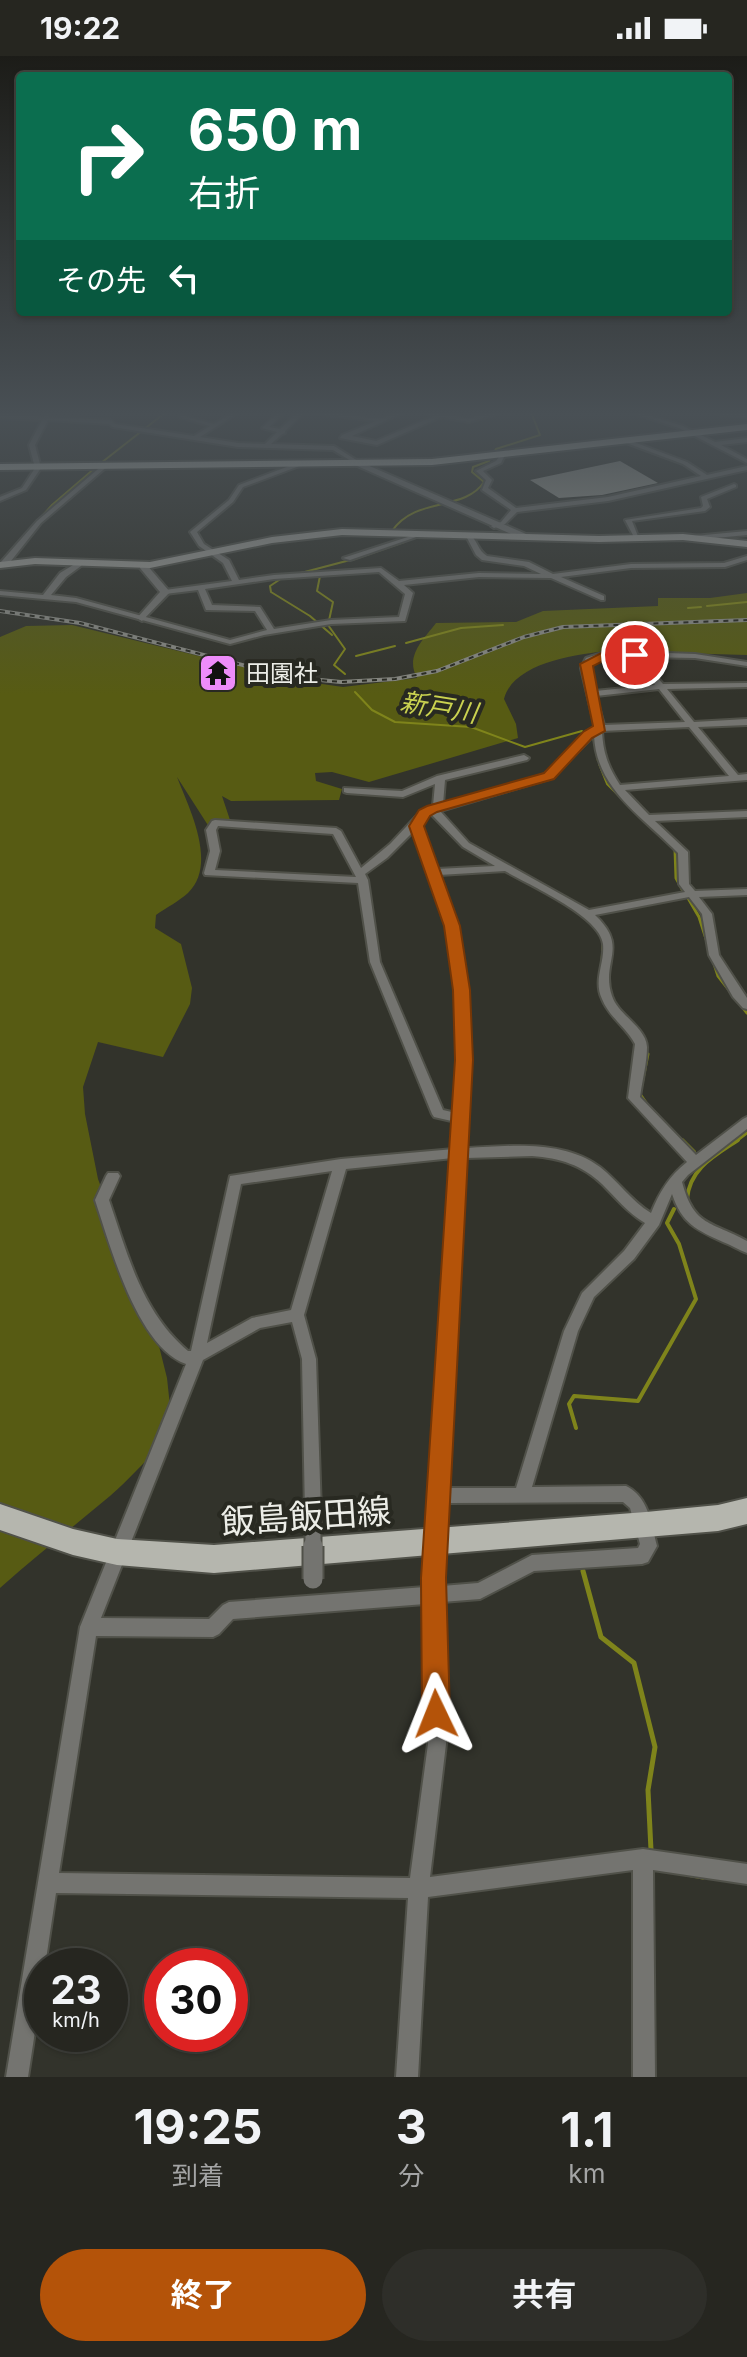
<!DOCTYPE html>
<html lang="ja">
<meta charset="utf-8">
<style>
:root{--surface:#262620;--page:#2e2e29;--text:#f1f3f6;--muted:#a4a5a5;--line:#42433e;--accent:#b45309}
body{margin:0;font-family:Inter,"Noto Sans JP",sans-serif;background:var(--page);color:var(--text);height:100vh;display:flex;flex-direction:column;font-size:30px;white-space:nowrap}
*{box-sizing:border-box;margin:0}
p{font-size:26px;color:var(--muted)}
.icon{flex:none;width:44px;height:44px;fill:none;stroke:currentColor;stroke-width:2;stroke-linecap:round;stroke-linejoin:round}
.map{position:relative;height:2021px;overflow:hidden}
.drawer{display:flex;flex-direction:column;background:var(--surface);flex:1}
.drawer>*{flex:none}
.banner{position:absolute;left:16px;top:16px;width:716px;height:244px;border-radius:8px;box-shadow:0 2px 6px #0004,0 0 0 2px var(--line);background:#0b6e4f;color:#fff;overflow:hidden}
.speed{position:absolute;left:24px;top:1892px;display:flex;gap:16px;font-size:40px;font-weight:700;text-align:center}
.speed>*{display:grid;place-content:center;width:104px;height:104px;border-radius:50%;background:var(--surface);box-shadow:0 2px 6px #0004,0 0 0 2px var(--line);line-height:1}
.speed small{font-size:20px;font-weight:400}
.speed .limit{border:12px solid #d22;background:#fff;color:#111}
.pin{position:absolute;display:grid;place-items:center;width:68px;height:68px;color:#fff;margin:-34px;border:4px solid #fff;border-radius:50%;box-shadow:0 2px 8px #0007}
.me{position:absolute;width:88px;margin:-44px;rotate:358deg;stroke-linejoin:round;filter:drop-shadow(0 0 6px #0008)}
.turn{display:flex;align-items:center;gap:28px;height:168px;padding:0 40px;font-size:36px}
.turn .icon{width:104px;height:104px;stroke-width:2.5}
.turn b{display:block;font-size:56px;line-height:68px}
.then{display:flex;align-items:center;height:76px;padding:0 40px;background:#0003;gap:16px;font-size:30px}
.eta{display:flex;justify-content:space-evenly;align-items:center;height:136px;text-align:center}
.eta b{font-size:48px;font-weight:700;line-height:56px}
.cta{display:flex;gap:16px;margin-top:auto;padding:16px 40px}
.cta a{flex:1;height:92px;border-radius:48px;background:var(--accent);color:#fff;font-size:32px;font-weight:700;line-height:92px;text-align:center}
.cta a+a{background:var(--page);color:var(--text)}
.status{display:flex;justify-content:space-between;align-items:center;height:56px;padding:0 40px;background:var(--surface);direction:ltr}
.status svg{height:22px;fill:currentColor}
.map>svg:first-child{display:block}
.green{fill:#575b13}
.lines{fill:none;stroke-linecap:round;stroke-linejoin:round}
.stream-far3{stroke:#7f841b;stroke-width:2}
.stream-far2{stroke:#7f841b;stroke-width:3}
.stream-far1{stroke:#7f841b;stroke-width:4}
.stream{stroke:#7f841b;stroke-width:5}
.building{fill:#9e9f96}
.minor-casing{stroke:#505149;stroke-width:4}
.tertiary-casing{stroke:#505149;stroke-width:4}
.secondary-casing{stroke:#505149;stroke-width:4}
.primary-casing{stroke:#505149;stroke-width:4}
.trunk-casing{stroke:#505149;stroke-width:4}
.minor{fill:#747470;fill-rule:evenodd}
.tertiary{fill:#747470;fill-rule:evenodd}
.secondary{fill:#999993;fill-rule:evenodd}
.primary{fill:#b5b6ae;fill-rule:evenodd}
.trunk{fill:#c2c3ba;fill-rule:evenodd}
.rail-casing{stroke:#878881;stroke-width:4}
.rail{stroke:#282921;stroke-width:2;stroke-dasharray:5;stroke-linecap:butt}
.minor-bridge-far1-casing{stroke:#505149;stroke-width:19;stroke-linecap:butt}
.minor-bridge-casing{stroke:#505149;stroke-width:23;stroke-linecap:butt}
.minor-bridge-far1{stroke:#747470;stroke-width:15}
.minor-bridge{stroke:#747470;stroke-width:19}
.route{fill:#b45309;stroke:#753606;stroke-width:2}
.labels{text-anchor:middle;dominant-baseline:central;stroke-width:8;stroke-linejoin:round;paint-order:stroke}
.far-poi-label{font-size:24px;fill:#ecede7;stroke:#282921;text-anchor:start}
.far-water-label{font-size:26px;font-style:italic;fill:#cad250;stroke:#282921}
.near-street-label{font-size:34px;fill:#ecede7;stroke:#282921}
</style>
<div class="status"><b>19:22</b><svg viewBox="0 0 49 12"><path d="M0 12V9h3v3zM5 12V6h3v6zM10 12V3h3v9zM15 12V0h3v12zM26 1h20v11H26zM47 4h2v5h-2z"/></svg></div>
<div class="map">
<svg width="747" height="2021" viewBox="0 0 747 2021">
<rect width="100%" height="100%" fill="#32332b"/>
<path class="green" d="M747 537V599L608 595C576 598 513 607 504 643L516 668 518 682 369 726 332 716 315 717 316 725 342 733 339 744 231 745 222 740 231 767H215L211 774 177 721C189 752 218 808 188 837 179 845 166 852 156 859L155 872 181 888 192 932 190 948 163 1001 98 986 83 1031 85 1058 98 1123 155 1274 167 1322 170 1350 163 1389C144 1405 129 1424 110 1440 73 1471 36 1500 0 1532V581L26 570 72 569 301 625 343 631 417 622C405 600 423 584 436 567L516 566 543 555 658 550V542H710Z"/>
<g class="lines">
<g class="stream-far3">
<polyline points="101,407 166,356"/>
<path d="M392 475C416 440 464 456 484 426L472 416 473 411 489 405 496 393 540 379 531 356"/>
<polyline points="10,496 52,449 95,412"/>
<polyline points="352,504 404,486 398,480"/>
<polyline points="297,518 354,503"/>
<polyline points="320,520 317,535 333,546 328,569 345,593 334,609 345,618"/>
<polyline points="282,522 270,530 271,536 310,560 332,579"/>
<polyline points="707,550 747,546"/>
<polyline points="688,552 701,551"/>
<polyline points="406,587 461,572 503,569"/>
<polyline points="356,600 395,590"/>
<polyline points="355,636 372,654 395,666 471,671 525,691 582,675"/>
<polyline points="593,681 598,705"/>
<polyline points="599,708 607,728 625,746"/>
</g>
<g class="stream-far2">
<polyline points="675,793 676,822 683,835"/>
<polyline points="688,842 699,861 718,920 747,957"/>
<polyline points="602,907 603,888"/>
<polyline points="647,1048 640,1038 648,998"/>
<polyline points="668,1071 684,1086"/>
<polyline points="735,1086 747,1077"/>
</g>
<g class="stream-far1">
<polyline points="682,1084 694,1096"/>
<path d="M687 1143C690 1112 714 1100 738 1084"/>
<polyline points="576,1372 569,1348 574,1340 638,1345 696,1243 679,1188 667,1167 674,1153"/>
</g>
<g class="stream">
<polyline points="583,1515 601,1581 634,1607 655,1691 648,1734 651,1794"/>
<polyline points="661,1813 703,1821"/>
</g>
</g>
<polygon class="building" points="620,405 658,427 602,439 559,442 530,424"/>
<g class="lines">
<defs>
<g id="minor">
<polygon points="233,356 239,356 200,381 238,387 265,388 277,376 262,372 278,356 284,356 269,371 280,373 298,356 304,356 285,375 285,377 282,378 271,388 334,390 361,407 356,408 333,394 238,391 113,371 109,368 48,364 35,389 41,412 26,434 0,445 0,441 22,432 35,412 29,389 42,364 0,362 0,358 44,361 47,358 49,361 111,364 115,368 194,380 210,370 180,361 180,359 214,368"/>
<path d="M305 356C330 355 354 361 378 362 387 362 394 356 404 356L352 380 376 385 434 360 421 356 469 362 494 356H503L469 366 441 361 377 389 340 382 342 379 376 365Z"/>
<polygon points="630,356 638,356 683,370 715,386 747,382 747,386 721,389 747,403 747,407 679,372"/>
<polygon points="714,356 747,357 747,361 717,358"/>
<polygon points="623,382 687,406 707,419 747,410 747,414 608,445 517,456 505,468 494,472 491,470 501,466 511,454 482,434 486,424 476,415 496,405 502,397 505,399 501,407 483,415 492,424 488,432 516,452 608,441 701,420 683,408 621,385"/>
<path d="M300 406 302 409 243 431 233 446 197 476 204 488 229 504 239 524 274 519 381 512 399 525 479 517 541 518 524 510 482 504 476 499 466 480 469 478C477 483 478 495 487 500L529 506 553 518 631 508 724 507 747 500V504L725 511 631 512 561 521 604 540V544H601L551 522 479 521 404 529 413 537 405 565 331 568 264 579 230 588 76 546 0 539V535L43 539 60 517 78 506 82 508 81 510 66 521 51 539 76 542 230 584 267 574 255 555 206 554 198 534 165 538 161 536 165 534 232 525 223 507 199 490 190 476 229 444 239 429ZM379 516 405 538 399 561 331 564 274 573 260 551 212 549 205 533 274 523Z"/>
<polygon points="104,408 109,409 41,467 7,510 1,510 1,506 37,465"/>
<polygon points="734,428 736,429 736,431 707,443 710,451 705,455 632,465 639,483 635,483 625,464 701,452 703,450 701,441"/>
<polygon points="747,475 747,479 694,484 691,482 694,480"/>
<polygon points="417,478 422,479 350,504 343,502"/>
<path d="M609 595 695 598 747 606V610L695 602 640 601 663 628 747 627V631L667 633 694 666 747 663V669L698 671 738 719 747 718V724L625 734 649 759 747 755V761L655 765 688 796 689 828 695 835 747 833V839L699 841 712 858 719 899 747 942V953L743 952 733 941 709 899 702 858 689 841 595 859C630 892 600 905 612 940 618 959 646 971 647 991 647 1007 642 1025 640 1041L696 1099 743 1063 747 1061V1073L688 1119 682 1126C694 1171 711 1165 747 1185V1197C739 1194 731 1189 723 1186 697 1174 682 1168 672 1138L659 1169 634 1203 594 1241 578 1275 532 1431 626 1430C649 1441 651 1468 657 1490L648 1506 642 1508 534 1515 480 1543 442 1546 446 1688 430 1821 643 1793 747 1808V1828L653 1814 655 2021H633V1814L428 1841 418 2021H396L408 1842 56 1837 45 1910H42V1930L28 2021H6L80 1571 186 1308C137 1291 110 1189 95 1144L106 1120 108 1117H118L120 1120 109 1144C128 1200 142 1256 188 1295H191L230 1120 341 1103 454 1093 456 1066 434 1061 432 1058 370 906 358 827 205 819 204 817 210 795 206 774 212 765 215 764 336 772 341 775 361 812 390 788 421 755 433 750 435 728 403 741 347 737 344 736V732L402 735 437 720 524 699 529 702 527 704 445 724 443 748 546 718 584 677 595 671 581 612 586 602ZM610 599 632 600 655 629 595 635 589 612 592 606ZM659 633 685 666 604 669 596 640ZM689 671 729 720 620 729C608 711 603 696 602 675ZM594 679C596 733 643 761 678 797L679 828 685 836 589 854 469 787 440 755 552 722ZM431 758 463 791 495 810 437 813 420 768 427 759ZM218 770 333 778 356 821 215 814 220 795 216 774ZM414 775 447 870 456 934V1057L443 1054 380 906 368 824 365 818 387 802ZM505 815C529 829 600 860 603 888 605 907 593 924 602 943 609 961 626 971 635 988L628 1042 687 1106C669 1120 659 1137 651 1157 631 1145 618 1125 600 1111 562 1083 510 1090 467 1092L468 934 457 870 439 819ZM532 1100C560 1102 582 1109 602 1128 616 1142 628 1157 645 1167L624 1195 582 1237 564 1275 516 1432H449L466 1102ZM453 1102 432 1440 434 1452 440 1455 446 1452 448 1447 623 1446 630 1452 640 1488 638 1492 532 1499 478 1527 442 1530 439 1523 433 1521 427 1523 425 1531 229 1546 223 1549 209 1563 101 1562 203 1304 260 1272 292 1266 302 1303 305 1457 307 1462 313 1465 319 1462 321 1457 316 1303 304 1259 346 1113ZM332 1115 291 1254 252 1262 207 1287 241 1128ZM425 1548 428 1688 410 1822 59 1817 96 1580 213 1581 219 1578 233 1563Z"/>
</g>
<g id="tertiary">
<polygon points="358,405 526,478 528,480 520,482 355,409"/>
<polygon points="140,508 146,508 170,536 142,565 137,562 160,536 140,512"/>
</g>
<polygon id="secondary" points="342,473 599,480 683,478 747,485 747,491 683,484 599,486 342,479 272,487 150,512 35,508 0,512 0,506 35,502 150,506 272,481"/>
<polygon id="primary" points="747,1442 747,1468 718,1475 214,1517 117,1509 73,1499 0,1474 0,1448 73,1473 117,1483 214,1489 646,1456 718,1449"/>
<polygon id="trunk" points="747,368 747,374 432,409 0,414 0,408 432,403"/>
</defs>
<use href="#minor" class="minor-casing"/>
<use href="#tertiary" class="tertiary-casing"/>
<use href="#secondary" class="secondary-casing"/>
<use href="#primary" class="primary-casing"/>
<use href="#trunk" class="trunk-casing"/>
<use href="#minor" class="minor"/>
<use href="#tertiary" class="tertiary"/>
<use href="#secondary" class="secondary"/>
<use href="#primary" class="primary"/>
<use href="#trunk" class="trunk"/>
<defs>
<polyline id="rail" points="0,555 80,567 289,621 341,626 395,623 437,615 524,581 563,571 747,564"/>
</defs>
<use href="#rail" class="rail-casing"/>
<use href="#rail" class="rail"/>
<defs>
<g id="minor-bridge-far1">
<polyline points="313,1457 313,1492"/>
<polyline points="436,1492 440,1448"/>
</g>
<g id="minor-bridge">
<polyline points="313,1490 313,1523"/>
<polyline points="433,1522 436,1490"/>
</g>
</defs>
<use href="#minor-bridge-far1" class="minor-bridge-far1-casing"/>
<use href="#minor-bridge" class="minor-bridge-casing"/>
<use href="#minor-bridge-far1" class="minor-bridge-far1"/>
<use href="#minor-bridge" class="minor-bridge"/>
</g>
<linearGradient id="sky" x2="0" y2="1"><stop stop-color="#1c1c18"/><stop offset="0.56" stop-color="#495055"/><stop offset="1" stop-color="#495055" stop-opacity="0"/></linearGradient>
<rect width="747" height="639" fill="url(#sky)"/>
<polygon class="route" points="609,593 641,599 635,602 611,601 593,610 605,675 592,682 554,723 437,756 430,760 424,770 460,870 470,934 473,1004 446,1522 450,1658 446,1667 436,1671 426,1667 422,1658 421,1522 455,1004 453,934 444,870 409,770 419,754 427,750 544,717 583,676 593,670 580,608"/>
<defs>
<symbol id="temple-square" viewBox="-11 -11 22 22"><rect x="-9" y="-9" width="18" height="18" rx="4" fill="#ed8cfa" stroke="#282921"/><path d="M0-6L5-2H3V0L6.5 2.5H4V6H1.5V3h-3V6H-4V2.5H-6.5L-3 0V-2H-5Z" fill="#111"/></symbol>
</defs>
<g fill-rule="evenodd">
<use href="#temple-square" x="196" y="595" width="44" height="44"/>
</g>
<g class="labels">
<g class="far-poi-label">
<text x="246" y="617">田園社</text>
</g>
<g class="far-water-label">
<text transform="translate(439 651) rotate(9)">新戸川</text>
</g>
<g class="near-street-label">
<text transform="translate(306 1460) rotate(-4)">飯島飯田線</text>
</g>
</g>
</svg>
<div class="speed"><div>23<small>km/h</small></div><div class="limit">30</div></div>
<div class="pin" style="left:635px;top:599px;background:#d93025"><svg class="icon" aria-label="arrive" viewBox="0 0 24 24"><path d="M6 21V4h12l-3 4 3 4H6"/></svg></div>
<svg class="me" style="left:436px;top:1658px" viewBox="-20 -20 40 40"><path d="M0-17L14 15 0 8-14 15z" fill="#b45309" stroke="#fff" stroke-width="4"/></svg>
<div class="banner">
<div class="turn"><svg class="icon" aria-label="right" viewBox="0 0 24 24"><path d="M7 20v-9h11M14 6l5 5-5 5"/></svg><div><b>650 m</b>右折</div></div>
<div class="then">その先<svg class="icon" aria-label="left" viewBox="0 0 24 24"><path d="M17 20v-9H6M10 6l-5 5 5 5"/></svg></div>
</div>
</div>
<section class="drawer">
<div class="eta">
<div><b>19:25</b><p>到着</p></div>
<div><b>3</b><p>分</p></div>
<div><b>1.1</b><p>km</p></div>
</div>
<div class="cta"><a>終了</a><a>共有</a></div>
</section>
